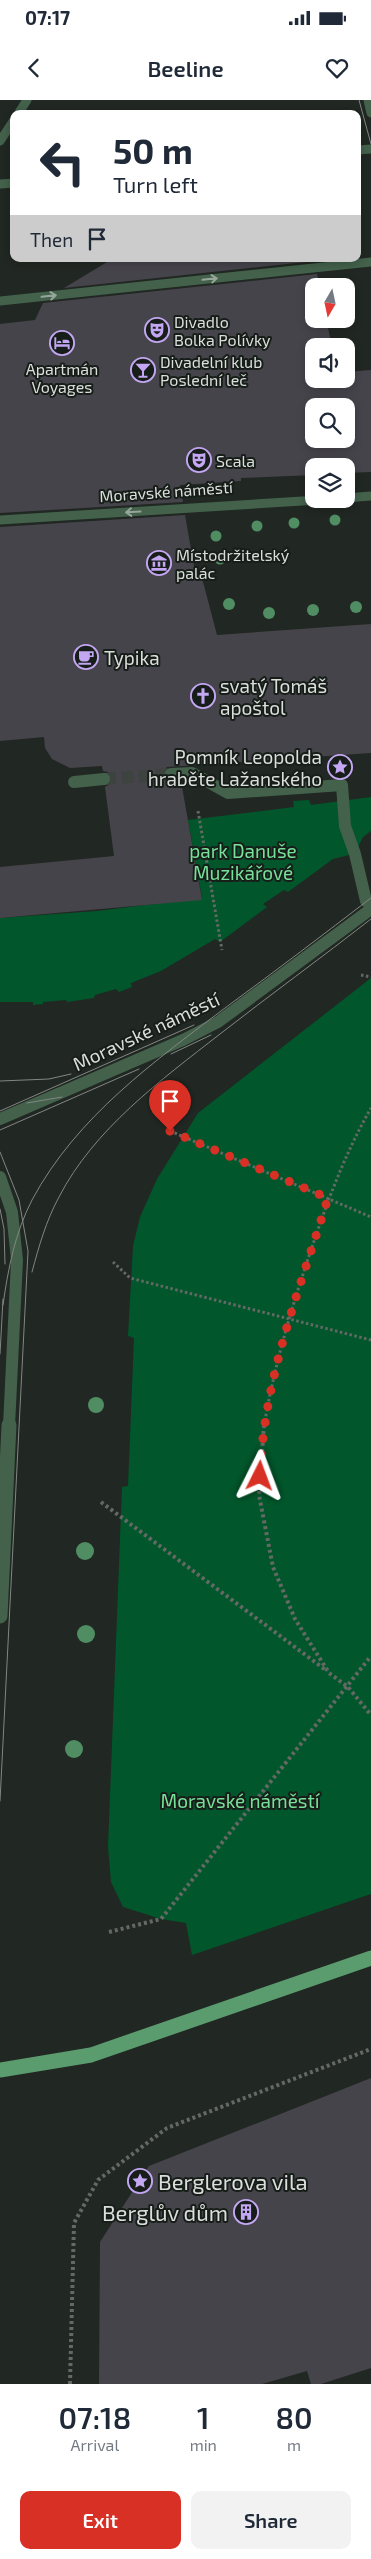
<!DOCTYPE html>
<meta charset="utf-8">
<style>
:root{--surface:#fff;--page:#f2f2f3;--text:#1f2937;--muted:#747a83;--accent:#d93025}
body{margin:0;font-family:"Exo 2",sans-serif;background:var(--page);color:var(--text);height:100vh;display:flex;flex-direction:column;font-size:19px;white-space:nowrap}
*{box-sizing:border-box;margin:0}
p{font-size:16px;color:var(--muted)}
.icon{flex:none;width:28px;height:28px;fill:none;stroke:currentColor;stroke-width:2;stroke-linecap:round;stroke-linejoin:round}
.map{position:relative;height:2284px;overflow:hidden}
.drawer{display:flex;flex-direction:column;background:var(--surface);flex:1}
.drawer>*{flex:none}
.top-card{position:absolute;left:10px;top:10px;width:351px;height:152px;border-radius:10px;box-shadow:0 2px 8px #0003;background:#fff;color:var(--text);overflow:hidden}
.needle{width:32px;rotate:189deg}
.buttons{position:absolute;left:305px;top:178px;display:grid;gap:10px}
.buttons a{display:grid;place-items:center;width:50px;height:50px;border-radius:10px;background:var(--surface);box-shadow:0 2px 8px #0003;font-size:25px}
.pin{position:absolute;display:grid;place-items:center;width:42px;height:42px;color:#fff;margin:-51px -21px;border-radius:50% 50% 50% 0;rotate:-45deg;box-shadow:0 0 5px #0007}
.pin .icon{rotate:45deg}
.me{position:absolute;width:55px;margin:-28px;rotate:3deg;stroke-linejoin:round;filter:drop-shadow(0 0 4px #0008)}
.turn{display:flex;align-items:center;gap:18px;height:105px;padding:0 20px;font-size:22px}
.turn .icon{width:65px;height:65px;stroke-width:2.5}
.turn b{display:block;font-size:35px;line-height:42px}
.then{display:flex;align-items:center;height:48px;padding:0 20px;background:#0003;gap:10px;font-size:19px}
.eta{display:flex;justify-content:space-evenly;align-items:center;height:85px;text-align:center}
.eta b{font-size:30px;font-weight:600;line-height:35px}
.action{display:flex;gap:10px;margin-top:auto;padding:10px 20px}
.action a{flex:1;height:58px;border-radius:10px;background:var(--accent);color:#fff;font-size:20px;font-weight:600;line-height:58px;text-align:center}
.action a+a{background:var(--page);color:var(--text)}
.status{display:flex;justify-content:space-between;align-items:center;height:35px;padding:0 25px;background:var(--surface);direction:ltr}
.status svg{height:14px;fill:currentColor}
header{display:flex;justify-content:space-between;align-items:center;height:65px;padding:0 20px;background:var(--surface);font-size:22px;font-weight:600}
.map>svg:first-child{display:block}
.green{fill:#01572b}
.building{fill:#46444b;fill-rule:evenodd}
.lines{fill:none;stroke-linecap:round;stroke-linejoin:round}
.minor-tunnel{stroke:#3d433e;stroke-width:12;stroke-dasharray:12 5.5;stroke-linecap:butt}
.path-far1{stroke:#646965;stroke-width:3;stroke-dasharray:2.5 2.5;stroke-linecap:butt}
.path{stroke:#646965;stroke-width:4;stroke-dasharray:3 3;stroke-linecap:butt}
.minor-far2{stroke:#43614b;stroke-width:9}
.minor-far1{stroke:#43614b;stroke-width:12}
.minor{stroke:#43614b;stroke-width:15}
.major{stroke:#5b9c6f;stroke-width:15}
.tram{stroke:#828783;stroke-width:1}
.tree{fill:#508d63}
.oneway{stroke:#97a69b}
.route{stroke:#d93025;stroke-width:9;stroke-dasharray:0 16.2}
.labels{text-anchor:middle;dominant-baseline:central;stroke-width:4;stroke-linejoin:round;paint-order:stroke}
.far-poi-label{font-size:16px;fill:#dbdfdc;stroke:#171e19;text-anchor:start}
.far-street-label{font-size:16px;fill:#dbdfdc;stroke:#171e19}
.poi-label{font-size:19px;fill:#dbdfdc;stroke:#171e19;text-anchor:start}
.park-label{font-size:19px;fill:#77e199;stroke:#171e19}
.street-label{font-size:19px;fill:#dbdfdc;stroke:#171e19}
.near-poi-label{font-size:22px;fill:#dbdfdc;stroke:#171e19;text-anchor:start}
</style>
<div class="status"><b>07:17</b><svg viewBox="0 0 49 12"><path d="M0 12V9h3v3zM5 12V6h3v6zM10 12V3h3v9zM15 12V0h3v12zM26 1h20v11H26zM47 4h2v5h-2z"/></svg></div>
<header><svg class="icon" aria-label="back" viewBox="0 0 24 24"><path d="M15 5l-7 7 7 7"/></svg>Beeline<svg class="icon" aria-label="heart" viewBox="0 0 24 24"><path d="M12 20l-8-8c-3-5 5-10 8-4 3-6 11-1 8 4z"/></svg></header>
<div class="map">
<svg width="371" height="2284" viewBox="0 0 371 2284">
<rect width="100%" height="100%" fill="#212722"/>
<g class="green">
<polygon points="371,697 371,731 363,737 357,749 349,755 333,759 288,792 284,790 263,804 267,807 220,842 215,839 161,871 131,883 132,887 119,892 116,889 95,895 94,898 67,902 66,900 43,902 43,904 33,905 33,902 0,902 0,818 97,811 202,798 188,720 294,707 293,701 309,700 311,705"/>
<polygon points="371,878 371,1794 192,1855 186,1823 161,1819 123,1807 111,1782 108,1747 122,1387 128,1386 134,1238 128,1236 133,1146 140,1117 157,1079 198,1013"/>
</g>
<g class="building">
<polygon points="112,159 314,159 315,161 64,188"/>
<path d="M317 174 320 186H314V219H326L332 246H314V279H346V272L371 270V372L346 373V366H314V375L241 378V381L180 385 183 402 0 413V224L35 220 43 203ZM314 306H346V339H314Z"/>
<polygon points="185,415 196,478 202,478 217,535 371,524 371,653 167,667 164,671 165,679 171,682 181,681 202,800 0,818 0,767 114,756 105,687 111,683 112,678 108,672 103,671 102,666 70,668 52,659 45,648 44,637 0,641 0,427"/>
<polygon points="371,1978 371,2268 321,2284 311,2284 307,2271 262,2284 99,2284 100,2142 149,2066"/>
</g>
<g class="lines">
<polyline class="minor-tunnel" points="104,679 171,674"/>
<g class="path-far1">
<polyline points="198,711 222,850"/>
<polyline points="361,875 371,877"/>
<polyline points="170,1031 371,1117"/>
<polyline points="113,1162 130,1178 371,1240"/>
<path d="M264 1326C274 1268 290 1212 309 1156 326 1105 344 1055 371 1008"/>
</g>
<g class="path">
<polyline points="264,1325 259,1395 273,1467 295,1519 329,1573 348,1587 371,1615"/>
<polyline points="101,1402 327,1571"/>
<polyline points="109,1832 161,1819 371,1556"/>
<polyline points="70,2284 74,2123 98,2080 167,2028 371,1949"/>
</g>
<g class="minor-far2">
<polyline points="368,0 371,13"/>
<polyline points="18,14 27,0"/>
<polyline points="0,41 14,20"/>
<polyline points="358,50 371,49"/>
<polyline points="0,84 14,83"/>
<polyline points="0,201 371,162"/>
<polyline points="346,398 371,396"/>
<polyline points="0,420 335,399"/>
</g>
<g class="minor-far1">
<polyline points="171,674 192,673 228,693 342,685 345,726 355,754 366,801 371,805"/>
<polyline points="74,682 104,679"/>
<polyline points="0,1019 183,940 218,922 371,809"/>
<polyline points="0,1077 12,1112 17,1160 9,1326"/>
</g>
<polyline class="minor" points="0,1516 9,1325"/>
<polyline class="major" points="0,1970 91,1955 371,1858"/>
<g class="tram">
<polyline points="359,0 371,44"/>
<polyline points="171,954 211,935"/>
<polyline points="0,981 49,979 71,974"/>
<polyline points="27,1003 62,997"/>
<polyline points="0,1011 194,925"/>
<polyline points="0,1030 139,969"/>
<polyline points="0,1052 19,1100 28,1151 0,1701"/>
<polyline points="0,1109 4,1129 5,1164"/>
<path d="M32 1172C39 1146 46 1121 59 1097 94 1029 161 980 220 934 270 895 321 858 371 819"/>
<path d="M3 1205C8 1169 15 1133 32 1100 77 1016 155 961 229 905 277 870 324 834 371 798"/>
<polyline points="0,1254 3,1199"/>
</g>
</g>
<g class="tree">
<circle cx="335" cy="420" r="5.5"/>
<circle cx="294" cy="423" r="5.5"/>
<circle cx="257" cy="426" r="5.5"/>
<circle cx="216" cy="436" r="5.5"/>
<circle cx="220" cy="459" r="5.5"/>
<circle cx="229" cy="504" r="6"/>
<circle cx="356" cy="507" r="6"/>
<circle cx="313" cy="510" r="6"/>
<circle cx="269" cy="513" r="6"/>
<circle cx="96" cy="1305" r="8"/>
<circle cx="85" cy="1451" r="9"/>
<circle cx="86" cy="1534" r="9"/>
<circle cx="74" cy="1649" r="9"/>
</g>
<defs><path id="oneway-shaft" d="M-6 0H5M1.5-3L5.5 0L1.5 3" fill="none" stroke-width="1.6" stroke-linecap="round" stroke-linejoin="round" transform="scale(1.25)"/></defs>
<g class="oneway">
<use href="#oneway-shaft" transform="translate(210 179) rotate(-6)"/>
<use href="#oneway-shaft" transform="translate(49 196) rotate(-6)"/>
<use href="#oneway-shaft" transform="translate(133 412) rotate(177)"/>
</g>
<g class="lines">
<path class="route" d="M170 1031 328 1098C299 1192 264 1277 260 1376"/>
</g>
<defs>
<symbol id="theatre-ring" viewBox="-11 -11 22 22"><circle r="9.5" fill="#171e19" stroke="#c3a7f2" stroke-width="1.5"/><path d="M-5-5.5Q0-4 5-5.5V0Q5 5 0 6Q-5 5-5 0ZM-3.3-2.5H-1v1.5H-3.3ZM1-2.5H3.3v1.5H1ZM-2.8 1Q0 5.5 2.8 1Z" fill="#c3a7f2"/></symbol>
<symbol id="hotel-ring" viewBox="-11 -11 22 22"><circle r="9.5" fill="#171e19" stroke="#c3a7f2" stroke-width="1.5"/><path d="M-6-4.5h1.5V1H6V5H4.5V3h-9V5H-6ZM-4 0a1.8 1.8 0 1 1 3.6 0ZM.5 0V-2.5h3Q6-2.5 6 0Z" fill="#c3a7f2"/></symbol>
<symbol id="bar-ring" viewBox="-11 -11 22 22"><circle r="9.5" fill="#171e19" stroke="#c3a7f2" stroke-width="1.5"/><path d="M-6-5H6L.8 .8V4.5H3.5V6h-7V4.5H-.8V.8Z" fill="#c3a7f2"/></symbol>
<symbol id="museum-ring" viewBox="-11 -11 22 22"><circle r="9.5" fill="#171e19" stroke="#c3a7f2" stroke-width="1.5"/><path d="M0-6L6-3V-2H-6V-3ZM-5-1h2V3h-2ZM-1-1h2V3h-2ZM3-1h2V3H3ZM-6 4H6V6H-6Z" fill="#c3a7f2"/></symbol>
<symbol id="cafe-ring" viewBox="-11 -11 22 22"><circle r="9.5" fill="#171e19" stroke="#c3a7f2" stroke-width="1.5"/><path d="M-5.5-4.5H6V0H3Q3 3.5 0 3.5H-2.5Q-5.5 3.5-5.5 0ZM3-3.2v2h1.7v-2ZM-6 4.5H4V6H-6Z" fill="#c3a7f2"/></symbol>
<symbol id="church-ring" viewBox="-11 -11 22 22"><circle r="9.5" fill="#171e19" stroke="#c3a7f2" stroke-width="1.5"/><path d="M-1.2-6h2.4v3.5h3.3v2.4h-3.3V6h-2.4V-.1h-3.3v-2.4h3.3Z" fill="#c3a7f2"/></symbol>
<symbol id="sight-ring" viewBox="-11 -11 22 22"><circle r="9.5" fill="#171e19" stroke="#c3a7f2" stroke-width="1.5"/><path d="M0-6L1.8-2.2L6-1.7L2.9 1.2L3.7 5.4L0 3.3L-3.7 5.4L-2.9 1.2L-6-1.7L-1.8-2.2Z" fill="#c3a7f2"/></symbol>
<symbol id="building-ring" viewBox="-11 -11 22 22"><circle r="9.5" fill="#171e19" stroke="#c3a7f2" stroke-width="1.5"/><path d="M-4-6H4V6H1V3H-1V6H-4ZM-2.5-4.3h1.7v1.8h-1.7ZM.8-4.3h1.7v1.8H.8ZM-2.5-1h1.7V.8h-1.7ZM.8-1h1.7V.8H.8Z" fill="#c3a7f2"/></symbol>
</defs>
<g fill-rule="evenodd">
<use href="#theatre-ring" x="143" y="216" width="28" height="28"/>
<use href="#hotel-ring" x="48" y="229" width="28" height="28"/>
<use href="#bar-ring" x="129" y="256" width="28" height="28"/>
<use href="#theatre-ring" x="185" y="346" width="28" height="28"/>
<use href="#museum-ring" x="145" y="449" width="28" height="28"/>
<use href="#cafe-ring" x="72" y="543" width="28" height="28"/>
<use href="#church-ring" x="189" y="582" width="28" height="28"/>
<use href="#sight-ring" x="326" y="653" width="28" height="28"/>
<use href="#sight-ring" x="126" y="2067" width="28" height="28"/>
<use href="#building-ring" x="232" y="2098" width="28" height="28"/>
</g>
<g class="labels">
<g class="far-poi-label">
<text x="174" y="221">Divadlo<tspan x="174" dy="18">Bolka Polívky</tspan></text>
<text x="160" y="261">Divadelní klub<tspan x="160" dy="18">Poslední leč</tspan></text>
<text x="62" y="268" text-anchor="middle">Apartmán<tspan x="62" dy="18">Voyages</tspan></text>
<text x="216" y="360">Scala</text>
<text x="176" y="454">Místodržitelský<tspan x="176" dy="18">palác</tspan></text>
</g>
<g class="far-street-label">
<text transform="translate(166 391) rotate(-4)">Moravské náměstí</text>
</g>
<g class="poi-label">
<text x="104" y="557">Typika</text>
<text x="220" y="585">svatý Tomáš<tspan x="220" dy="22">apoštol</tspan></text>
<text x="322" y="656" text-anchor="end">Pomník Leopolda<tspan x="322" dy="22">hraběte Lažanského</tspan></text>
</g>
<g class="park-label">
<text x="243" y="750">park Danuše<tspan x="243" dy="22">Muzikářové</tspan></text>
<text x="240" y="1700">Moravské náměstí</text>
</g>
<g class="street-label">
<text transform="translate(146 931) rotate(-25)">Moravské náměstí</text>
</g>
<g class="near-poi-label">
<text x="158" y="2081">Berglerova vila</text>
<text x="228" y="2112" text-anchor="end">Berglův dům</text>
</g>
</g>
</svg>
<div class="buttons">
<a><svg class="needle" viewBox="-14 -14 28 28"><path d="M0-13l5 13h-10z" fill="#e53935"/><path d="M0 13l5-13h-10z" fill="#747a83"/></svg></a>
<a><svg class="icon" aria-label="sound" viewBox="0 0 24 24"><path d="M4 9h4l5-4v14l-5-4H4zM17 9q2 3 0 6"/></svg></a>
<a><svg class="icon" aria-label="search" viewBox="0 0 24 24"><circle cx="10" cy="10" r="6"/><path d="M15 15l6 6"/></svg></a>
<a><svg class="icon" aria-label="layers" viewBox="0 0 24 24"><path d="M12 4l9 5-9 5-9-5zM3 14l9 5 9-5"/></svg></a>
</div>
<div class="pin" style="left:170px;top:1031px;background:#d93025"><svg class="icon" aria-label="arrive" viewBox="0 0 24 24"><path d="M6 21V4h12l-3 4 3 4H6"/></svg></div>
<svg class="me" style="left:260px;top:1376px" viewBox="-20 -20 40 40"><path d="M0-17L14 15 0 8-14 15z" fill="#d93025" stroke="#fff" stroke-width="4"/></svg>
<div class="top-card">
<div class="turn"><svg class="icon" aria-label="left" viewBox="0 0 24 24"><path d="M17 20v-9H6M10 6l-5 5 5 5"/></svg><div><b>50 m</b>Turn left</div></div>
<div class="then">Then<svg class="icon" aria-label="arrive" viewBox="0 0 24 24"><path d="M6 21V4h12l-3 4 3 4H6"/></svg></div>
</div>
</div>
<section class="drawer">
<div class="eta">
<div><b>07:18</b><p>Arrival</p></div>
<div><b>1</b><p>min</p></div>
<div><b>80</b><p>m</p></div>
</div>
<div class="action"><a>Exit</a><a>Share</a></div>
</section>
